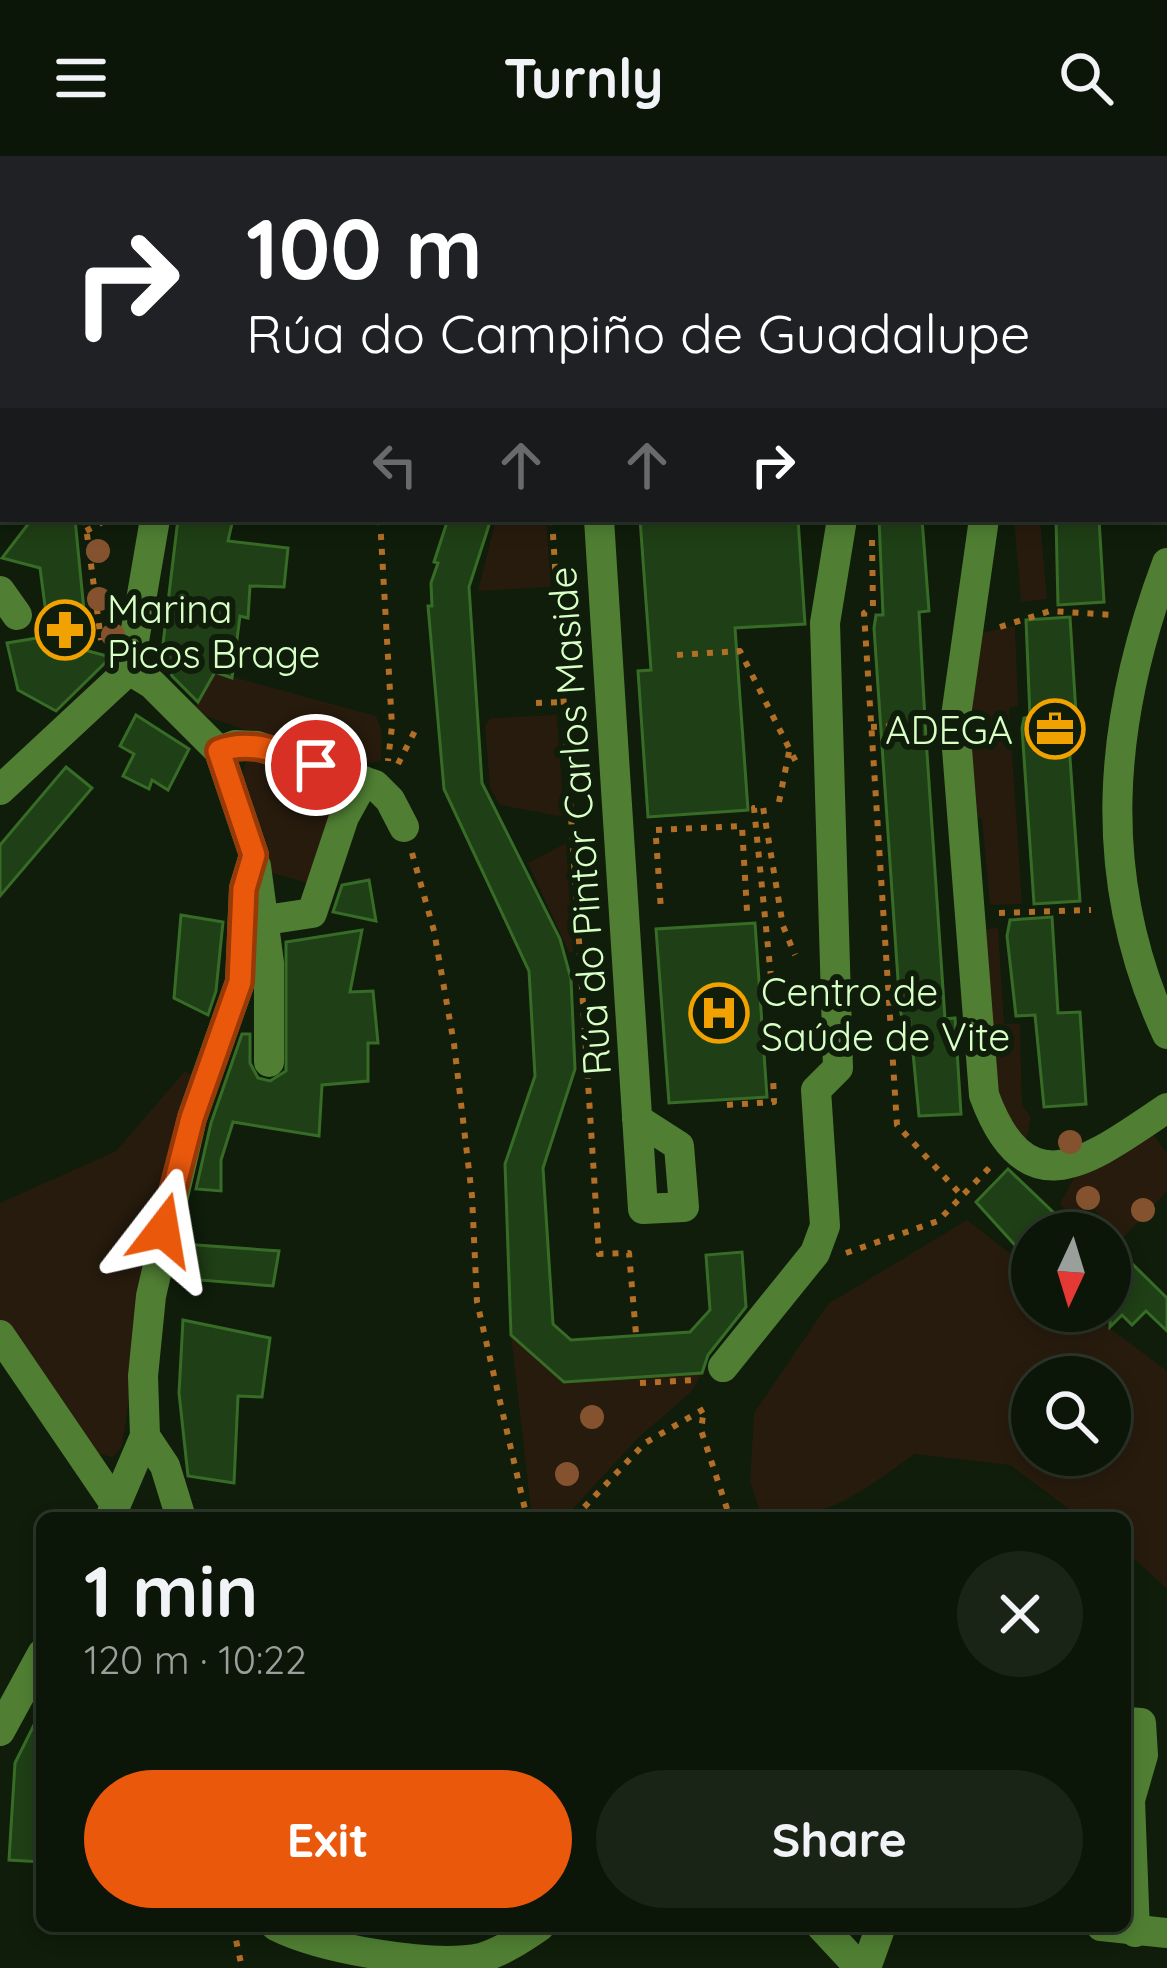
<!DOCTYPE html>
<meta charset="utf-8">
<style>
:root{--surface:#0b1608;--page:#192316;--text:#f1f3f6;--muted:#9a9f9c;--line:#2b3529;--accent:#ea580c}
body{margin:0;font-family:Quicksand,sans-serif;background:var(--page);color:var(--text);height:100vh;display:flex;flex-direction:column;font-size:45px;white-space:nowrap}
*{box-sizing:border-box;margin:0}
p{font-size:39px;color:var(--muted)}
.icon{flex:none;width:66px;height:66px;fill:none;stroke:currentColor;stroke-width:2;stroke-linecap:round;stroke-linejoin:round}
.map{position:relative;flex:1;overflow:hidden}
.sheet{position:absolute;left:36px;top:1356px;width:1095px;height:420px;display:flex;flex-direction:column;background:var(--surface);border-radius:18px;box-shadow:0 6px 18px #0003,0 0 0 3px var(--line)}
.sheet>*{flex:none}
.guide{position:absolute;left:0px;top:0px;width:1167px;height:366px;box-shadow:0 6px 18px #0003,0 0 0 3px var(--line);background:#202124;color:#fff;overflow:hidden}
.needle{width:78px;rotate:184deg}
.tools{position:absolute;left:1011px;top:1056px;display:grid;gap:24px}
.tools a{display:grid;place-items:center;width:120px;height:120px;border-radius:50%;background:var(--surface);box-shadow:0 6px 18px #0003,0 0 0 3px var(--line);font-size:60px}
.pin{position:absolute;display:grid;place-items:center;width:102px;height:102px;color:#fff;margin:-51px;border:6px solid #fff;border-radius:50%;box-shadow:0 3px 12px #0007}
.me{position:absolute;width:132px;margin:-66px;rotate:14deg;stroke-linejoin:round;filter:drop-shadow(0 0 9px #0008)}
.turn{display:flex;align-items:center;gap:42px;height:252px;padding:0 48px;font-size:54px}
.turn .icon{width:156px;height:156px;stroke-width:2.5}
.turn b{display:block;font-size:84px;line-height:102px}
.lanes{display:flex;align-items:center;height:114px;padding:0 48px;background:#0003;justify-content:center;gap:60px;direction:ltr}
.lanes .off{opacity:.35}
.round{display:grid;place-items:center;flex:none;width:126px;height:126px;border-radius:63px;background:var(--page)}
.head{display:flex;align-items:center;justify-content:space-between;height:204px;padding:0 48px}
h1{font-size:72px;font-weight:800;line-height:90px}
.primary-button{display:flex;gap:24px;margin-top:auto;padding:24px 48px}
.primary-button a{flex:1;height:138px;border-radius:72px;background:var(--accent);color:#fff;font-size:48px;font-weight:800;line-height:138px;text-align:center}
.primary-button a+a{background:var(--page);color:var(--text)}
header{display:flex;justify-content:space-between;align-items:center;height:156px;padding:0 48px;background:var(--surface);font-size:54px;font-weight:800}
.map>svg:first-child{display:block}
.green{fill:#271b0d;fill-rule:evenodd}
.building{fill:#1f3f16;stroke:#376c26;stroke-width:3}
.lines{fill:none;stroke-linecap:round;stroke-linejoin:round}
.path{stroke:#b36e27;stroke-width:6;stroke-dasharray:6 9;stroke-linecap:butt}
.minor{stroke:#507f33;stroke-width:30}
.tree{fill:#84522f}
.route-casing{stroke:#983908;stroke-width:30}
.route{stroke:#ea580c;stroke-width:21}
.labels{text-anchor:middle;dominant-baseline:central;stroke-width:12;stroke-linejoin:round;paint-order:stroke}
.poi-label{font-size:39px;fill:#d8ffc6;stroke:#0f1d0a;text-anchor:start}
.street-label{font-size:39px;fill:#d8ffc6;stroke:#0f1d0a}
</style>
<header><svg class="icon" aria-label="menu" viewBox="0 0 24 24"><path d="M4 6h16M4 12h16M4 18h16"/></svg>Turnly<svg class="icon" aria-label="search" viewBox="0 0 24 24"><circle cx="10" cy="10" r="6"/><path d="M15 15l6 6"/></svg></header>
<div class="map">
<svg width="1167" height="1812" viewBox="0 0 1167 1812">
<rect width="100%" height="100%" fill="#0f1d0a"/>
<g class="green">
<polygon points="496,363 546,363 551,431 478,435"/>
<polygon points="1014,363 1040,363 1047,443 1021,446"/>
<polygon points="1015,470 1018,550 1009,552 1022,748 990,749 982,662 973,662 966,588 981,477"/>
<polygon points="215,516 376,560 382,576 381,604 372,607 291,590 192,555"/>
<polygon points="557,559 564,661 500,649 490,632 485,569 491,562"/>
<polygon points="247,601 317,624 332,657 311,728 265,715 242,620"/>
<polygon points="566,687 573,796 569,796 528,707"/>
<polygon points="998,772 1004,868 1020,868 1022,949 1031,961 1026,986 1019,984 995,934 978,774"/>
<polygon points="185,915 198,925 150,1098 122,1291 113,1301 89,1296 0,1165 0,1047 116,995"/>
<polygon points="1150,974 1167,998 1167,1035 1125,1080 1121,1082 1090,1049 1075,1061 1060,1048 1076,1018"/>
<path d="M967 1064 1032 1114V1155H1087L1167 1215V1433L1125 1394V1362H1081L1010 1309 915 1298C858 1337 834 1362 762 1362L750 1325 754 1257 828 1148ZM1032 1221H1110V1299H1032Z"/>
<polygon points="511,1180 564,1226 702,1217 692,1235 639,1281 564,1362 532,1362"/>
</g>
<g class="building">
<polygon points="32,363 75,363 88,495 111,501 56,555 18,534 7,487 49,480 40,412 2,402"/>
<polygon points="178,363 233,363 228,385 288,392 284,431 250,430 248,462 240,460 232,522 215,516 198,546 172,520 163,488"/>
<polygon points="448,363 491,363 469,431 482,627 560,783 571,823 575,913 543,1012 553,1168 571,1184 690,1176 710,1154 706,1099 742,1096 746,1151 708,1199 702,1217 564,1226 511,1179 505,1008 535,920 529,815 444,633 428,450 432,450 431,427 438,407 434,406"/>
<polygon points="640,363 798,363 805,468 735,472 748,654 648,661 638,515 651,514"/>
<polygon points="879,363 922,363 929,455 919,456 926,582 945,863 955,862 961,958 919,960 910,865 903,866 900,853 874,472 876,459 883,459"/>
<polygon points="1056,363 1099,363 1104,446 1058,449"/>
<polygon points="1070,461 1076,558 1067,559 1080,745 1034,748 1022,572 1024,562 1030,561 1026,464"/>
<polygon points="136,559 189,593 168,634 152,624 149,633 123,620 134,598 120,590"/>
<polygon points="66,611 92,632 0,740 0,689"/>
<polygon points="369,724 376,765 333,756 342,729"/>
<polygon points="181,759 223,766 216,835 208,859 174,842"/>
<polygon points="1052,761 1058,857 1080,856 1086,948 1044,951 1035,859 1016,860 1007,780 1010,764"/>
<polygon points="755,767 767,941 669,947 656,773"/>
<polygon points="362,774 350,836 373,835 378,887 368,887 368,925 322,929 319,980 233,966 221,1004 221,1035 196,1033 211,967 242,878 250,878 250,907 258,922 270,925 286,915 286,786"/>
<polygon points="1008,1013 1075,1077 1032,1077 1032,1108 976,1046"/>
<polygon points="1110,1086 1167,1142 1167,1175 1146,1155 1132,1169 1122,1159 1110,1171"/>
<polygon points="183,1088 279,1095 273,1130 175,1122"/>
<polygon points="183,1164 270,1182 262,1241 238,1240 234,1327 188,1320 179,1237"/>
<polygon points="42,1553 42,1706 9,1704 15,1607"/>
</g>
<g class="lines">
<g class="path">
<polyline points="0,86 3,85"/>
<polyline points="0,225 3,226"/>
<polyline points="85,363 101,484"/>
<polyline points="380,363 392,570 388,605"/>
<polyline points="552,363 599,1098 629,1097 636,1178"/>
<polyline points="86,375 108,363"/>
<polyline points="872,384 873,450 864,457 897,969 962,1040"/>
<polyline points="1000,471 1050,455 1114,459"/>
<polyline points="677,499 740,495 796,606"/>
<polyline points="536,547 563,546"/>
<polyline points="871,571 927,569"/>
<polyline points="398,608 418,569"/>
<polyline points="779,646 789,596"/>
<polyline points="656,674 742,670 747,755"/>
<polyline points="656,682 661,754"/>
<polyline points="412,697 434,775 454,888 472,1040 477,1146 527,1362"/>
<polyline points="999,757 1091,754"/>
<polyline points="771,821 754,652 763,651 783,770 795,799"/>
<polyline points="727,949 774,946 773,919"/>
<polyline points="846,1097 938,1065 990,1011"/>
<polyline points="640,1227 696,1224"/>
<polyline points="574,1362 645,1287 704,1253 701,1274 730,1362"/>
<polyline points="233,1770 242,1812"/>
</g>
<g class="minor">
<polyline points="333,0 339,3"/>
<polyline points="443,0 444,3"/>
<polyline points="208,3 209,0"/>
<polyline points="1164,126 1167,130"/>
<polyline points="0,177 3,176"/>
<path d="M599 363C614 593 627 823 643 1053L684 1051 679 990 637 963"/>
<path d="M984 363 955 567 984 939C1027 1057 1092 1002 1167 952"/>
<path d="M1167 407C1108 565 1094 720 1167 878"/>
<polyline points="0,435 17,459"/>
<polyline points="219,595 235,589 257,590 375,629 390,644 404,671"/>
<polyline points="0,634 129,514 155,363"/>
<polyline points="256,710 269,807 269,906"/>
<polyline points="266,764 312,757 344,661 364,625"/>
<polyline points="0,1179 115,1348"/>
<polyline points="723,1211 815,1097 825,1070 816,934 838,912 825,467 842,363"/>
<polyline points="145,1280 165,1310 181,1362"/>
<polyline points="110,1362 145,1280 143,1220 151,1140 192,962 240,826 244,732 254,699 219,595 152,528 129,514"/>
<polyline points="1128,1566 1141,1567 1143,1599 1130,1644 1135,1776"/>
<polyline points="0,1575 42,1498"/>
<path d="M276 1770C322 1793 432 1812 481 1802 503 1795 521 1783 540 1770"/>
<polyline points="821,1770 860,1812"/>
<polyline points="1101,1770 1167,1777"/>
<polyline points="866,1812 881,1770"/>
</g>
</g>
<g class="tree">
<circle cx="98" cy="395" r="12"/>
<circle cx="99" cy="443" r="12"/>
<circle cx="113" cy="479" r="12"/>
<circle cx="1070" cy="986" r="12"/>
<circle cx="1088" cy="1042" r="12"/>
<circle cx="1143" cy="1054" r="12"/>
<circle cx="592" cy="1261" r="12"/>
<circle cx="567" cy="1318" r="12"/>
</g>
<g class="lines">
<defs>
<path id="route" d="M163 1074 192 962 240 826 244 733 254 699 219 595C252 582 283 598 316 609"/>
</defs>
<use href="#route" class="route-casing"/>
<use href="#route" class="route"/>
</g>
<defs>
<symbol id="pharmacy-ring" viewBox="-11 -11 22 22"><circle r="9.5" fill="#0f1d0a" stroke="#f1a200" stroke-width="1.5"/><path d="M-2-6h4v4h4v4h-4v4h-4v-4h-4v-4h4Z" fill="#f1a200"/></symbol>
<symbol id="office-ring" viewBox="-11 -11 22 22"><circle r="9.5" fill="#0f1d0a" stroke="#f1a200" stroke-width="1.5"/><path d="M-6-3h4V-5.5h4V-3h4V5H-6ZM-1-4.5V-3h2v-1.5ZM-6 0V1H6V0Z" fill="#f1a200"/></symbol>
<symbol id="hospital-ring" viewBox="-11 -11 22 22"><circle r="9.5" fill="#0f1d0a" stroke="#f1a200" stroke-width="1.5"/><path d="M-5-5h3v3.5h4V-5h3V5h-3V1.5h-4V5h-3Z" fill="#f1a200"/></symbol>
</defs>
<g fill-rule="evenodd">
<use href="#pharmacy-ring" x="32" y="441" width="66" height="66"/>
<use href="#office-ring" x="1022" y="540" width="66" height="66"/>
<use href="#hospital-ring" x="686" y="824" width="66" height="66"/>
</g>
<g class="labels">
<g class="poi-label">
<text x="107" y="452">Marina<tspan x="107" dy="45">Picos Brage</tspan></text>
<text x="1013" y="573" text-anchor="end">ADEGA</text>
<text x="761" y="835">Centro de<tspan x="761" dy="45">Saúde de Vite</tspan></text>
</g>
<g class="street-label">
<text transform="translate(579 665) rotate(-94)">Rúa do Pintor Carlos Maside</text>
</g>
</g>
</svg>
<div class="tools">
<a><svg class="needle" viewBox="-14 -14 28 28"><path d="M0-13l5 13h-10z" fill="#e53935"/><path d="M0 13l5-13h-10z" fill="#9a9f9c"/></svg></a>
<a><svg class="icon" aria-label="search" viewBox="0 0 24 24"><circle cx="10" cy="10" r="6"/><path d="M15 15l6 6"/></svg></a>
</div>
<div class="pin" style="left:316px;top:609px;background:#d93025"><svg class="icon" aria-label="arrive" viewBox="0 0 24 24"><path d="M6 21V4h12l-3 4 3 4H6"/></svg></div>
<svg class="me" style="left:163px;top:1074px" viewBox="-20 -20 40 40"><path d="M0-17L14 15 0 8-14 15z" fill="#ea580c" stroke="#fff" stroke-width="4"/></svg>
<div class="guide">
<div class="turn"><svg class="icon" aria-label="right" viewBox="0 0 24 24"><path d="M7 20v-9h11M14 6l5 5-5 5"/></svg><div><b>100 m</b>Rúa do Campiño de Guadalupe</div></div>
<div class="lanes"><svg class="icon off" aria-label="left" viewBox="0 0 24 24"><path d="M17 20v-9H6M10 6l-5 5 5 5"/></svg><svg class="icon off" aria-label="ahead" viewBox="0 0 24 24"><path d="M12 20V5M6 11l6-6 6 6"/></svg><svg class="icon off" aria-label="ahead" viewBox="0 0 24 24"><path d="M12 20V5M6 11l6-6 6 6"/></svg><svg class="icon" aria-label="right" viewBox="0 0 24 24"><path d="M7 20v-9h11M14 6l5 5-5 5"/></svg></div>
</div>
<section class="sheet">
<div class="head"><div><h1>1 min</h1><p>120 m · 10:22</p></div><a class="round"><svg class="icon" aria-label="close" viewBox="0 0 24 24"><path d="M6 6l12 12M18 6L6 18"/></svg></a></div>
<div class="primary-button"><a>Exit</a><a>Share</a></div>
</section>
</div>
